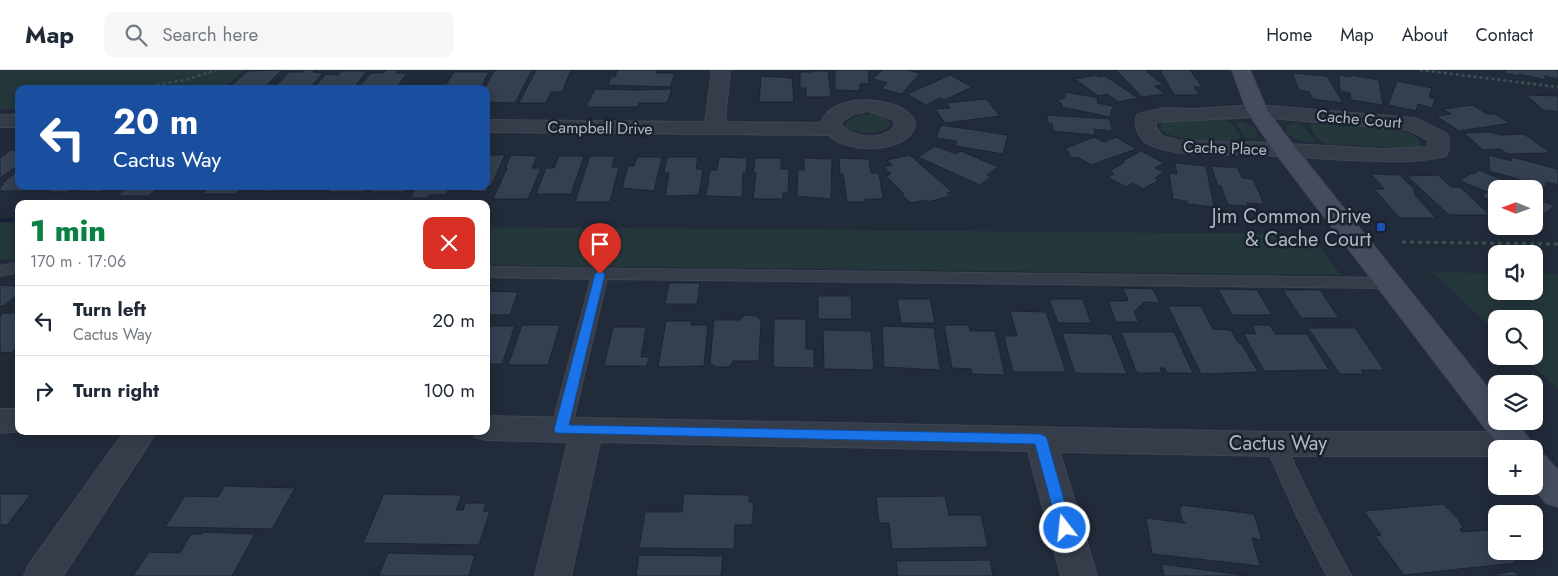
<!DOCTYPE html>
<meta charset="utf-8">
<style>
:root{--surface:#fff;--page:#f6f6f7;--text:#1f2937;--muted:#747a83;--line:#e0e1e3;--accent:#0b8043}
body{margin:0;font-family:Jost,sans-serif;background:var(--page);color:var(--text);height:100vh;display:flex;flex-direction:column;font-size:19px;white-space:nowrap}
*{box-sizing:border-box;margin:0}
p{font-size:16px;color:var(--muted)}
.icon{flex:none;width:28px;height:28px;fill:none;stroke:currentColor;stroke-width:2;stroke-linecap:round;stroke-linejoin:round}
.map{position:relative;flex:1;overflow:hidden}
.drawer{position:absolute;left:15px;top:130px;width:475px;height:235px;display:flex;flex-direction:column;background:var(--surface);border-radius:10px;box-shadow:0 2px 12px #0003}
.drawer>*{flex:none}
.top-card{position:absolute;left:15px;top:15px;width:475px;height:105px;border-radius:10px;box-shadow:0 2px 12px #0003;background:#1a4fa0;color:#fff;overflow:hidden}
.needle{width:32px;rotate:271deg}
.controls{position:absolute;left:1488px;top:110px;display:grid;gap:10px}
.controls a{display:grid;place-items:center;width:55px;height:55px;border-radius:10px;background:var(--surface);box-shadow:0 2px 12px #0003;font-size:25px}
.pin{position:absolute;display:grid;place-items:center;width:42px;height:42px;color:#fff;margin:-51px -21px;border-radius:50% 50% 50% 0;rotate:-45deg;box-shadow:0 0 5px #0007}
.pin .icon{rotate:45deg}
.me{position:absolute;width:55px;margin:-28px;rotate:344deg;stroke-linejoin:round;filter:drop-shadow(0 0 4px #0008)}
.turn{display:flex;align-items:center;gap:18px;height:105px;padding:0 15px;font-size:22px}
.turn .icon{width:65px;height:65px;stroke-width:2.5}
.turn b{display:block;font-size:35px;line-height:42px}
.round{display:grid;place-items:center;flex:none;width:52px;height:52px;border-radius:10px;background:var(--page)}
.headline{display:flex;align-items:center;justify-content:space-between;height:85px;padding:0 15px}
h1{font-size:30px;font-weight:800;line-height:38px;color:var(--accent)}
ul{padding:0;list-style:none}
li{display:flex;align-items:center;gap:15px;height:70px;padding:0 15px;border-top:1px solid var(--line)}
li div{flex:1}
li b{display:block;font-size:19px}
li em{font-style:normal}
header{display:flex;align-items:center;gap:30px;box-sizing:border-box;height:70px;padding:0 25px;background:var(--surface);border-bottom:1px solid var(--line)}
header strong{font-size:24px}
nav{display:flex;gap:28px;margin-inline-start:auto;font-size:18px}
.search{width:350px;height:45px;background:var(--page);display:flex;align-items:center;gap:12px;box-sizing:border-box;padding:0 18px;border-radius:10px;color:var(--muted);font-size:19px}
.map>svg:first-child{display:block}
.green{fill:#24373b}
.lines{fill:none;stroke-linecap:round;stroke-linejoin:round}
.stream{fill:#162137;fill-rule:evenodd}
.building{fill:#343f50;stroke:#1d2431}
.lane-casing{stroke:#3f4653;stroke-width:2}
.street-casing{stroke:#3f4653;stroke-width:2}
.secondary-casing{stroke:#3f4653;stroke-width:2}
.path-far1{stroke:#3d5053;stroke-width:2.5;stroke-dasharray:3 3;stroke-linecap:butt}
.path{stroke:#3d5053;stroke-width:3;stroke-dasharray:4 4;stroke-linecap:butt}
.lane{fill:#363d4a;fill-rule:evenodd}
.street{fill:#363d4a;fill-rule:evenodd}
.secondary{fill:#444c5d;fill-rule:evenodd}
.route{fill:#1a73e8;stroke:#114b97}
.transit-dot{fill:#1a4fb4;stroke:#1b222f;stroke-width:2}
.labels{text-anchor:middle;dominant-baseline:central;stroke-width:5;stroke-linejoin:round;paint-order:stroke}
.far-street-label{font-size:16px;fill:#b1b8c6;stroke:#1b222f}
.poi-label{font-size:20px;fill:#b1b8c6;stroke:#1b222f;text-anchor:end}
.street-label{font-size:20px;fill:#b1b8c6;stroke:#1b222f}
</style>
<header>
<strong>Map</strong>
<div class="search"><svg class="icon" aria-label="search" viewBox="0 0 24 24"><circle cx="10" cy="10" r="6"/><path d="M15 15l6 6"/></svg>Search here</div>
<nav><a>Home</a><a>Map</a><a>About</a><a>Contact</a></nav>
</header>
<div class="map">
<svg width="1558" height="506" viewBox="0 0 1558 506">
<rect width="100%" height="100%" fill="#222b3a"/>
<g class="green">
<polygon points="0,0 243,0 224,19 19,19 19,39 0,39"/>
<path d="M869 43C877 44 886 45 890 54L888 58C875 66 858 63 845 57V54L857 46Z"/>
<path d="M1172 49 1224 50 1231 53 1241 67 1238 70C1216 69 1175 75 1160 58L1162 53Z"/>
<polygon points="1241,51 1255,58 1257,67 1252,69 1245,67 1236,53"/>
<polygon points="1297,53 1303,56 1315,71 1311,73 1296,69 1286,63 1286,56"/>
<path d="M1313 54C1332 55 1420 52 1421 75L1417 78H1407L1328 74 1320 71 1309 56Z"/>
<rect x="0" y="153" width="19" height="36"/>
<polygon points="486,157 1306,164 1311,165 1341,205 486,195"/>
<polygon points="1432,202 1496,203 1496,221 1534,221 1534,204 1558,204 1558,319 1523,286 1534,286 1534,249 1496,249 1496,262"/>
</g>
<g class="lines">
<rect class="stream" x="0" y="148" width="19" height="4"/>
</g>
<g class="building">
<polygon points="282,0 265,17 268,17 266,19 227,19 248,1"/>
<polygon points="304,0 316,0 313,2 323,3 309,19 270,19 275,17 289,2 302,2"/>
<polygon points="386,0 399,0 396,3 407,3 396,19 357,19 371,3 384,3"/>
<polygon points="495,0 532,0 515,33 486,32 486,19 484,19"/>
<polygon points="536,0 571,0 562,22 551,22 546,33 519,33"/>
<polygon points="617,0 657,0 656,3 675,3 670,17 608,15 611,7 615,7"/>
<polygon points="835,0 868,0 869,14 860,14 860,21 835,20"/>
<polygon points="882,0 908,0 920,3 902,24 881,19 887,13 873,9"/>
<polygon points="1116,0 1145,0 1163,15 1155,16 1165,24 1142,27"/>
<polygon points="1160,0 1190,0 1202,17 1194,17 1199,25 1174,25"/>
<polygon points="1505,0 1558,0 1558,9 1545,6 1545,10 1519,4 1519,6 1504,3"/>
<polygon points="341,1 367,1 353,19 313,19 326,4 338,5"/>
<polygon points="812,1 828,1 831,27 806,27 806,18 800,18 800,2 812,2"/>
<polygon points="454,2 489,2 480,19 443,19"/>
<polygon points="1292,3 1327,6 1343,33 1313,29 1309,22 1299,20"/>
<polygon points="950,5 972,17 945,30 940,28 926,35 907,24"/>
<polygon points="1096,5 1099,7 1105,6 1138,28 1118,32 1107,24 1098,26 1075,9"/>
<polygon points="1339,5 1351,7 1351,5 1379,10 1383,35 1351,30 1350,23 1340,21"/>
<polygon points="761,6 792,8 794,32 759,32"/>
<polygon points="1397,11 1432,18 1429,27 1435,29 1432,38 1418,34 1416,41 1388,35"/>
<polygon points="595,19 637,20 672,19 667,33 639,33 638,37 586,37"/>
<polygon points="1066,22 1098,28 1097,33 1113,36 1110,47 1061,37 1062,34 1057,30 1064,28"/>
<polygon points="1526,25 1558,26 1558,42 1543,40"/>
<polygon points="986,29 1000,46 945,53 935,39 950,38 946,33"/>
<polygon points="1473,35 1487,44 1495,44 1510,53 1459,61 1436,46 1451,44 1443,39"/>
<polygon points="1047,45 1110,49 1112,61 1094,59 1095,65 1053,61 1052,54 1048,53"/>
<polygon points="941,55 1008,65 1003,84 955,76 957,71 936,68"/>
<polygon points="1489,62 1501,65 1524,64 1551,83 1508,84 1500,79 1483,80 1464,63"/>
<polygon points="1094,67 1104,72 1116,67 1136,79 1091,95 1079,88 1069,87 1069,82 1064,79"/>
<polygon points="935,76 956,84 961,81 998,97 987,105 991,107 980,115 918,87"/>
<polygon points="10,80 19,80 19,95 0,108 0,88"/>
<polygon points="1141,81 1164,93 1155,98 1164,102 1155,108 1159,110 1143,119 1133,113 1126,117 1108,107 1114,104 1109,101 1125,92 1122,91"/>
<polygon points="486,85 505,85 491,116 488,116 486,122 468,121 471,116 486,116"/>
<polygon points="511,85 537,86 532,98 541,98 528,129 493,129 507,98 505,98"/>
<polygon points="910,85 952,122 947,123 950,126 928,132 925,130 911,133 902,125 904,124 886,106 891,104 884,97 892,95 887,90"/>
<polygon points="1489,85 1512,91 1512,87 1558,99 1558,115 1546,112 1546,117 1489,101"/>
<polygon points="559,86 584,86 571,124 536,124 546,98 554,98"/>
<polygon points="590,86 615,86 612,97 619,97 610,132 575,132"/>
<polygon points="637,87 662,87 654,121 622,118 628,96 634,96"/>
<polygon points="667,87 698,87 696,99 703,99 699,125 665,126 669,103 664,103"/>
<polygon points="719,87 747,88 746,103 743,103 742,127 706,126 710,100 717,100"/>
<polygon points="755,88 781,88 781,99 789,99 788,123 783,123 783,129 753,129 756,103 753,103"/>
<polygon points="804,88 832,89 831,129 797,126 798,99 804,100"/>
<polygon points="839,88 869,89 871,103 879,103 883,129 865,129 865,132 847,132 843,104 840,104"/>
<polygon points="1175,93 1206,96 1214,137 1187,134 1187,131 1173,129 1169,103 1177,104"/>
<polygon points="1211,96 1238,98 1242,108 1253,109 1264,134 1247,133 1248,136 1228,135 1221,116 1218,116"/>
<polygon points="19,100 19,116 29,116 23,121 0,121 0,117 4,114 1,114"/>
<polygon points="1479,100 1517,116 1513,119 1496,119 1496,134 1482,126 1487,122 1460,111 1471,103 1474,104"/>
<polygon points="1371,104 1400,105 1416,121 1413,121 1416,124 1414,124 1436,148 1400,148 1374,119 1384,119"/>
<polygon points="1438,105 1451,117 1460,117 1490,145 1449,145 1407,106"/>
<polygon points="43,116 75,116 68,122 49,122 52,119 40,118"/>
<polygon points="87,116 119,116 105,118 100,122 81,121"/>
<polygon points="128,116 159,116 149,126 117,126"/>
<polygon points="209,116 242,116 236,124 203,124"/>
<polygon points="285,116 279,121 261,121 264,117 250,117"/>
<polygon points="332,116 367,116 363,122 328,122"/>
<polygon points="374,116 408,116 404,122 370,122"/>
<polygon points="417,116 450,116 446,125 429,125 427,128 410,128"/>
<polygon points="1534,127 1554,136 1536,151 1534,150"/>
<polygon points="669,213 700,213 697,234 665,234"/>
<polygon points="0,215 19,216 19,223 4,236 0,236"/>
<polygon points="1123,218 1153,219 1160,233 1144,232 1134,242 1139,252 1116,252 1108,231 1126,231 1128,230"/>
<polygon points="1218,219 1257,220 1272,245 1232,245"/>
<polygon points="1283,220 1320,220 1339,248 1301,248"/>
<polygon points="486,221 518,222 510,245 486,245"/>
<polygon points="818,226 851,226 852,249 818,249"/>
<polygon points="897,229 930,229 935,253 901,253"/>
<polygon points="1049,229 1083,229 1091,253 1058,253"/>
<polygon points="1168,236 1201,236 1213,259 1231,260 1238,273 1241,273 1258,302 1201,304"/>
<polygon points="1010,241 1046,242 1066,302 1013,302 1004,266 1017,266"/>
<polygon points="4,243 19,243 19,275 11,283 0,282 0,247"/>
<polygon points="745,245 756,246 761,250 759,291 733,291 733,293 728,297 716,297 710,293 714,250 740,250"/>
<polygon points="774,249 806,249 806,279 814,279 814,298 773,297"/>
<polygon points="666,251 692,251 691,255 708,255 704,296 658,297"/>
<polygon points="522,255 560,255 548,295 508,295"/>
<polygon points="944,255 969,255 970,261 995,261 1005,305 972,304 971,299 952,298"/>
<polygon points="1252,255 1270,255 1275,264 1307,264 1329,300 1264,301 1243,263 1256,264"/>
<polygon points="486,256 515,256 502,294 486,294"/>
<polygon points="882,256 934,258 940,300 884,297"/>
<polygon points="613,257 646,257 641,287 649,287 647,296 604,296"/>
<polygon points="1308,258 1355,258 1384,300 1361,300 1364,304 1340,304"/>
<polygon points="823,260 871,261 874,300 824,299"/>
<polygon points="1121,262 1174,262 1193,303 1167,303 1165,298 1160,298 1162,303 1137,303"/>
<polygon points="1062,263 1111,264 1127,304 1075,303"/>
<polygon points="225,416 295,418 272,459 165,457 185,426 218,427"/>
<polygon points="0,424 31,424 7,455 0,455"/>
<polygon points="384,424 462,425 456,440 463,440 465,433 486,433 483,441 490,441 479,475 363,473"/>
<polygon points="684,424 749,425 749,432 754,432 752,455 735,455 734,479 639,478 645,442 682,442"/>
<polygon points="945,426 949,445 981,445 988,477 892,479 889,453 879,453 876,427"/>
<polygon points="1443,434 1459,450 1463,458 1460,459 1462,462 1488,460 1496,469 1496,481 1509,481 1516,493 1404,505 1375,466 1381,465 1364,441"/>
<polygon points="1181,435 1254,444 1262,470 1252,468 1260,496 1152,484 1146,448 1186,453 1182,451 1179,437 1182,437"/>
<polygon points="204,462 255,464 232,506 133,506 149,482 180,483 191,464 202,464"/>
<polygon points="388,483 475,485 469,506 370,506 379,505"/>
<polygon points="639,485 723,486 721,506 636,506"/>
<polygon points="990,490 993,506 898,506 896,491"/>
<polygon points="1162,494 1250,506 1164,506"/>
<polygon points="1514,501 1519,506 1486,506"/>
</g>
<g class="lines">
<defs>
<g id="lane">
<polygon points="19,192 19,202 0,206 0,196"/>
<polygon points="486,197 1389,208 1395,209 1397,213 1395,217 1389,218 607,209 571,360 568,365 561,368 554,365 551,360 591,209 486,207"/>
<polygon points="1275,366 1282,368 1316,440 1351,506 1327,506 1296,444 1265,374 1268,368"/>
</g>
<g id="street">
<path d="M712 0H730L725 52 821 53C834 13 935 32 911 64 902 74 888 77 876 78 861 79 839 76 829 65L486 62V50L705 52ZM868 41 892 49 895 54 893 58C880 71 854 68 842 56L841 52 854 44Z"/>
<path d="M1257 35 1414 48 1446 63C1451 69 1450 79 1446 86 1413 94 1380 91 1347 90 1315 88 1284 86 1252 85 1218 83 1182 88 1150 75 1140 71 1131 53 1138 44L1164 38 1193 39ZM1257 47 1409 60 1428 70V77L1384 79 1250 72 1181 71 1162 66 1156 57V52Z"/>
<rect x="0" y="45" width="19" height="12"/>
<polygon points="0,339 19,339 19,361 24,361 0,363"/>
<polygon points="486,346 1275,362 1515,362 1526,365 1531,374 1528,379 1496,379 1496,386 1275,386 1060,382 1097,506 1061,506 1028,381 600,372 571,506 535,506 568,372 486,370 475,367 472,361 486,361"/>
<polygon points="125,361 157,361 63,506 24,506 29,494"/>
</g>
<polygon id="secondary" points="1232,0 1250,0 1267,40 1293,75 1496,328 1496,351 1516,351 1536,379 1534,382 1545,386 1558,400 1558,437 1546,433 1532,416 1534,379 1502,379 1485,358 1277,85 1247,41"/>
</defs>
<use href="#lane" class="lane-casing"/>
<use href="#street" class="street-casing"/>
<use href="#secondary" class="secondary-casing"/>
<g class="path-far1">
<polyline points="1420,0 1558,17"/>
<polyline points="133,19 185,10 216,0"/>
</g>
<polyline class="path" points="1402,172 1558,174"/>
<use href="#lane" class="lane"/>
<use href="#street" class="street"/>
<use href="#secondary" class="secondary"/>
</g>
<polygon class="route" points="600,200 605,204 569,355 1040,364 1045,366 1047,369 1072,458 1070,462 1065,464 1060,462 1058,458 1035,374 556,363 554,360 595,204"/>
<rect class="transit-dot" x="1376" y="152" width="10" height="10" rx="2.5"/>
<g class="labels">
<g class="far-street-label">
<text transform="translate(1359 49) rotate(5)">Cache Court</text>
<text transform="translate(600 58) rotate(1)">Campbell Drive</text>
<text transform="translate(1225 78) rotate(2)">Cache Place</text>
</g>
<g class="poi-label">
<text x="1371" y="146">Jim Common Drive<tspan x="1371" dy="23">&amp; Cache Court</tspan></text>
</g>
<g class="street-label">
<text x="1278" y="373">Cactus Way</text>
</g>
</g>
</svg>
<div class="controls">
<a><svg class="needle" viewBox="-14 -14 28 28"><path d="M0-13l5 13h-10z" fill="#e53935"/><path d="M0 13l5-13h-10z" fill="#747a83"/></svg></a>
<a><svg class="icon" aria-label="sound" viewBox="0 0 24 24"><path d="M4 9h4l5-4v14l-5-4H4zM17 9q2 3 0 6"/></svg></a>
<a><svg class="icon" aria-label="search" viewBox="0 0 24 24"><circle cx="10" cy="10" r="6"/><path d="M15 15l6 6"/></svg></a>
<a><svg class="icon" aria-label="layers" viewBox="0 0 24 24"><path d="M12 4l9 5-9 5-9-5zM3 14l9 5 9-5"/></svg></a>
<a>+</a>
<a>−</a>
</div>
<div class="pin" style="left:600px;top:204px;background:#d93025"><svg class="icon" aria-label="arrive" viewBox="0 0 24 24"><path d="M6 21V4h12l-3 4 3 4H6"/></svg></div>
<svg class="me" style="left:1065px;top:458px" viewBox="-20 -20 40 40"><circle r="17" fill="#1a73e8" stroke="#fff" stroke-width="3"/><path d="M0-11L8 9 0 5-8 9z" fill="#fff"/></svg>
<div class="top-card">
<div class="turn"><svg class="icon" aria-label="left" viewBox="0 0 24 24"><path d="M17 20v-9H6M10 6l-5 5 5 5"/></svg><div><b>20 m</b>Cactus Way</div></div>
</div>
<section class="drawer">
<div class="headline"><div><h1>1 min</h1><p>170 m · 17:06</p></div><a class="round" style="background:#d93025;color:#fff"><svg class="icon" aria-label="close" viewBox="0 0 24 24"><path d="M6 6l12 12M18 6L6 18"/></svg></a></div>
<ul>
<li><svg class="icon" aria-label="left" viewBox="0 0 24 24"><path d="M17 20v-9H6M10 6l-5 5 5 5"/></svg><div><b>Turn left</b><p>Cactus Way</p></div><em>20 m</em></li>
<li><svg class="icon" aria-label="right" viewBox="0 0 24 24"><path d="M7 20v-9h11M14 6l5 5-5 5"/></svg><div><b>Turn right</b></div><em>100 m</em></li>
</ul>
</section>
</div>
